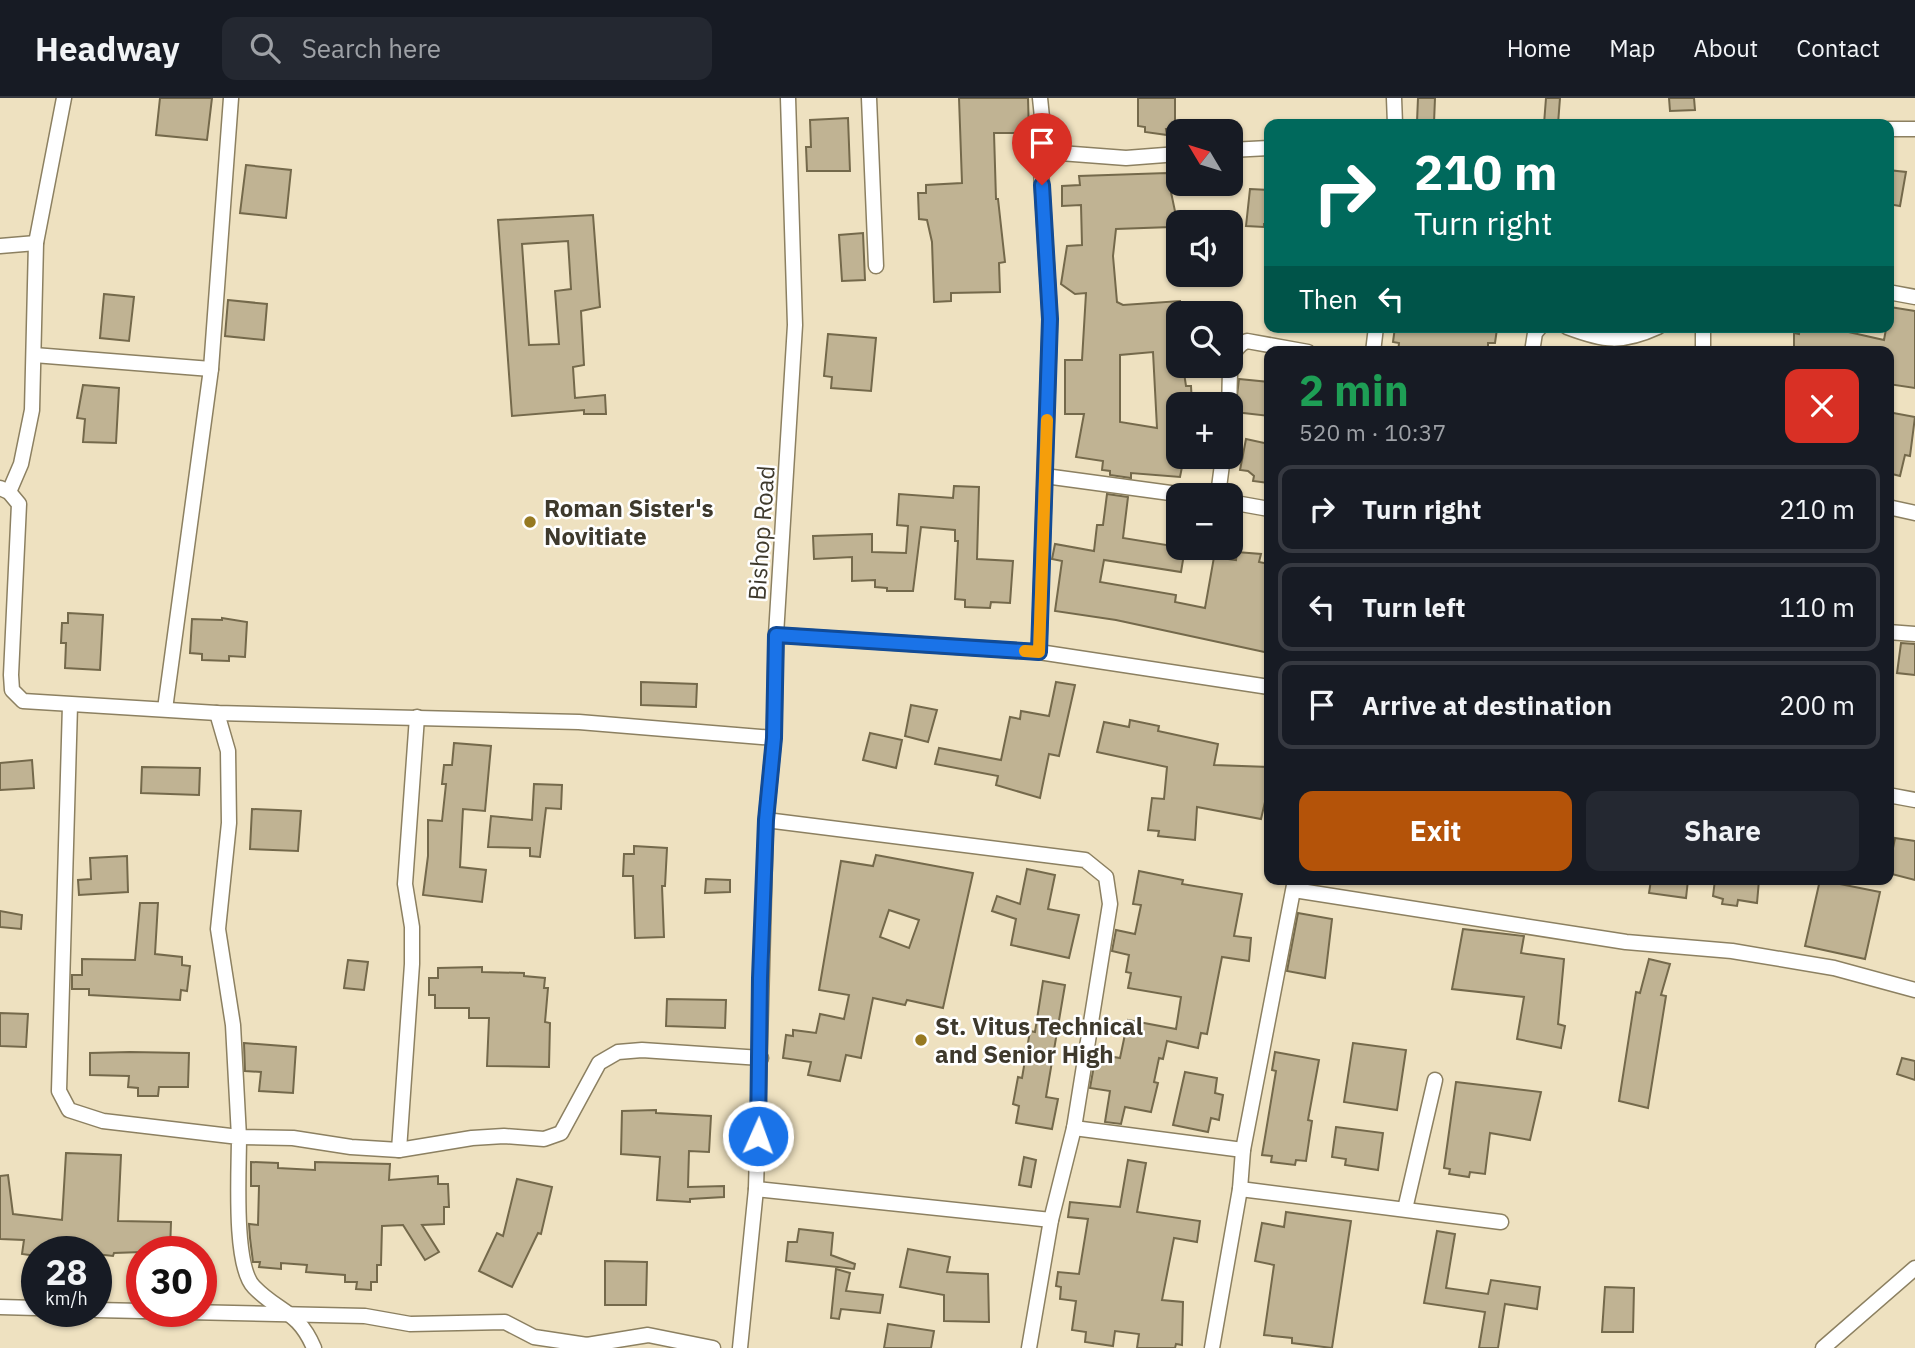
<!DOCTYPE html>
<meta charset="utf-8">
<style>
:root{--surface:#171b24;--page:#242831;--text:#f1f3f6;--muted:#9ea1a6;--line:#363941;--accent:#b45309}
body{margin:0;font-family:"IBM Plex Sans",sans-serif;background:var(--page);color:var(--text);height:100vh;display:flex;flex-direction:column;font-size:26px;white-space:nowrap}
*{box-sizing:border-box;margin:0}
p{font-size:23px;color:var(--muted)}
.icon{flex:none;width:38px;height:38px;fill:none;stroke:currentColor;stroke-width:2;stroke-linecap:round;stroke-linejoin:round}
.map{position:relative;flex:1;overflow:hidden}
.drawer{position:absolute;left:1264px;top:248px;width:630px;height:539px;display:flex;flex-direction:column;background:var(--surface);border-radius:14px;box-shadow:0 2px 5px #0004}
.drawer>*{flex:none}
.banner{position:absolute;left:1264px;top:21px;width:630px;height:214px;border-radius:14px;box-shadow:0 2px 5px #0004;background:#00695c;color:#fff;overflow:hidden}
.needle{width:46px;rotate:308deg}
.buttons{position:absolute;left:1166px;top:21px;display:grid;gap:14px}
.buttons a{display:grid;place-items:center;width:77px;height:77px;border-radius:14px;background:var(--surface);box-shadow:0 2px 5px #0004;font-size:35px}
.speed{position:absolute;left:21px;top:1138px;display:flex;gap:14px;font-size:35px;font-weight:700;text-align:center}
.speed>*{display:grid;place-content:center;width:91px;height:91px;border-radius:50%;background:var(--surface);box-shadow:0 2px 5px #0004;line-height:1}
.speed small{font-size:18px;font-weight:400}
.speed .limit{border:10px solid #d22;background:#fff;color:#111}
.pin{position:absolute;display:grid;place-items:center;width:60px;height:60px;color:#fff;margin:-72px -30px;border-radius:50% 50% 50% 0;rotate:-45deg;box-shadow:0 0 7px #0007}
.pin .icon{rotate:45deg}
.me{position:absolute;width:77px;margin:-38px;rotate:2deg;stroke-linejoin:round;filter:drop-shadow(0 0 5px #0008)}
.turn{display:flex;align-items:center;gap:24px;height:147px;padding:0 35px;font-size:32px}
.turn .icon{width:91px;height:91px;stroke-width:2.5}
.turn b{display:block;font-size:49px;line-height:60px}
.then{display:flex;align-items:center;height:66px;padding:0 35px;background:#0003;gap:14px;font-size:26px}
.round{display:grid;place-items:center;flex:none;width:74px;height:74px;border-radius:14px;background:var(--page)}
.head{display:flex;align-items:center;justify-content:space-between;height:119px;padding:0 35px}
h1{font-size:42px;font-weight:800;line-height:52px;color:#1e9e55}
.primary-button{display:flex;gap:14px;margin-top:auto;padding:14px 35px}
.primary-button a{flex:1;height:80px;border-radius:14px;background:var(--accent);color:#fff;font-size:28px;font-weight:800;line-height:80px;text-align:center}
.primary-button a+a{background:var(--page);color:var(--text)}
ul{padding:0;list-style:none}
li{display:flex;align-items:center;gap:21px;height:88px;margin:0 14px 10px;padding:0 21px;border:4px solid var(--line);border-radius:14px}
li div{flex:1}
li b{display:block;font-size:26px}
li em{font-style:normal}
header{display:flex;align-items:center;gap:42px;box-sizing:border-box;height:98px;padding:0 35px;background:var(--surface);border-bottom:2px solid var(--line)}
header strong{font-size:33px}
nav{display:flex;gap:38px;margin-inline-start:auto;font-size:24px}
.search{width:490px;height:63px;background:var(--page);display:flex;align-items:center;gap:18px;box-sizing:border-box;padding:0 24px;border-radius:14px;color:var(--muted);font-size:26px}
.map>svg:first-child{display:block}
.building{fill:#c0b393;stroke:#74694b;stroke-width:2;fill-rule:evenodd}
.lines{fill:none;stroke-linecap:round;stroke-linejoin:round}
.street-casing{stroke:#8c8061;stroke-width:17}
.street{stroke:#fff;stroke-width:14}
.route-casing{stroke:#114b97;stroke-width:18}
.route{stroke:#1a73e8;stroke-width:12}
.slow{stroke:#f59e0b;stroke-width:12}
.poi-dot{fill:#967921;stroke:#fff;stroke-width:2.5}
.labels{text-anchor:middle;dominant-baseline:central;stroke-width:5;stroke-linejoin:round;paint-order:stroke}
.poi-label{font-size:24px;font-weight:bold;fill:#3e392c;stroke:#fff;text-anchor:start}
.street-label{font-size:24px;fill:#3e392c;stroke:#fff}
</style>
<header>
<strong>Headway</strong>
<div class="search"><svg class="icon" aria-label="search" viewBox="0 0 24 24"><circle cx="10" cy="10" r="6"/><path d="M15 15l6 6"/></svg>Search here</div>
<nav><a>Home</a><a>Map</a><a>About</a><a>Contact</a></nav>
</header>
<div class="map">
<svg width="1915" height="1250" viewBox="0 0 1915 1250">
<rect width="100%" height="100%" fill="#eee1c0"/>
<g class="building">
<polygon points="160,0 212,0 207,42 156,37"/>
<polygon points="959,0 1028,0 1029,35 994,35 996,101 998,101 1005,164 999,165 1000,194 951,195 951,203 934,204 932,144 927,122 919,121 918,95 926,95 926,87 962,85"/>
<polygon points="1138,0 1175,0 1175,31 1166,31 1167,37 1145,34 1145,29 1138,28"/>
<polygon points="1418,0 1435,0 1434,25 1417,24"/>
<polygon points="1546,0 1560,0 1558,26 1544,26"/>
<polygon points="1669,0 1694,0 1695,12 1670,13"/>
<polygon points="848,20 850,73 807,73 806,49 811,49 810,22"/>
<polygon points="246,67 291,72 286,120 240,115"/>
<polygon points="1888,72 1906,74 1900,108 1888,106"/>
<path d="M1167 75 1176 118 1170 120 1171 129 1116 131 1113 158 1117 204 1123 207 1180 203 1178 268H1183L1186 288H1191L1192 306H1178V359L1179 364H1183L1180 379 1131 375V380L1110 377V373L1102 372 1103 363 1076 359 1084 316H1065V262H1082L1086 195 1075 196 1061 186 1067 148 1082 147 1081 107 1062 108V88L1080 87 1079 78ZM1153 254 1157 330 1120 324V257Z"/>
<polygon points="1250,91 1269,92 1269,126 1264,126 1264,129 1246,128"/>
<path d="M593 117 600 209 581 213 584 267 573 269 575 300 605 297 606 316H584V312L512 318 498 122ZM568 143 571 191 555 193 559 246 529 247 522 146Z"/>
<polygon points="863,135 865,182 842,183 839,137"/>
<polygon points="104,196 134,199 129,243 100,240"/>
<polygon points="228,202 267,206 264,242 225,238"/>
<polygon points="1890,209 1915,213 1915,290 1888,286 1888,254 1794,254 1794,235 1799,236 1800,229 1845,229 1844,233 1884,242"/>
<polygon points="1395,229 1492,229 1497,231 1495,245 1488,245 1488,254 1398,254 1399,245 1393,244"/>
<polygon points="828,236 876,240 871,293 831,290 832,279 824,278"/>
<polygon points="1239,281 1269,284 1269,318 1235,314"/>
<polygon points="83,287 119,290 116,345 83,344 85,321 77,320"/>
<polygon points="1888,314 1915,319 1910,358 1905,357 1900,378 1888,375"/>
<polygon points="1246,341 1269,346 1269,385 1253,383 1254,378 1248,373 1240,372"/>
<polygon points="954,388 979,389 977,461 1013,463 1010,505 991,504 990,510 965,509 965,502 955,501 958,443 955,443 955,432 921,429 913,493 887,493 887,490 875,489 875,482 852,483 852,459 814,461 813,438 872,436 872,454 906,455 908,428 897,427 899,396 953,400"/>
<polygon points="1107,396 1128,399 1123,440 1185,450 1181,474 1104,462 1100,484 1176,497 1175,504 1205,510 1214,459 1236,462 1237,454 1261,456 1259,464 1269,466 1266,488 1269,488 1269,555 1116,522 1055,513 1062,463 1052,461 1055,446 1094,453 1097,427 1103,427"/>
<polygon points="68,515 103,517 100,572 65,570 66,545 61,545 62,525 68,525"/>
<polygon points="222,520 247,524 245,559 229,558 229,563 202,562 202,556 190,555 192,521 222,522"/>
<polygon points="1901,545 1915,546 1915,577 1897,575"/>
<polygon points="641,584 697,586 696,609 641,607"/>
<polygon points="1056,584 1075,587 1059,658 1049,656 1040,700 996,687 998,678 935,666 939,650 1001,662 1010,619 1020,621 1021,613 1049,618"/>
<polygon points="911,607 937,612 928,644 905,638"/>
<polygon points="1130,622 1159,628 1158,633 1218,646 1214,667 1269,669 1269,687 1261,721 1197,709 1195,742 1158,738 1159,733 1148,732 1152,700 1164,701 1167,669 1097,654 1104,624 1129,629"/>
<polygon points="870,635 902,642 896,670 863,662"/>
<polygon points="454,645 491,648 485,713 463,711 460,769 486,772 482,804 423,797 428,758 428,722 442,723 446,686 442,686 444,667 452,667"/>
<polygon points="32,662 34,690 0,692 0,665"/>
<polygon points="142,669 200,670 199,697 141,695"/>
<polygon points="534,686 562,687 561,711 546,710 540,759 530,758 530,750 488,749 491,718 532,722"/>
<polygon points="252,711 301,713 298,753 250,751"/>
<polygon points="1895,740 1915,743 1915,782 1888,775"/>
<polygon points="634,748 667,750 665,788 662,788 664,839 635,840 633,778 623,778 624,756 634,756"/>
<path d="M876 757 973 775 943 910 907 902 905 907 873 900 861 960 846 957 840 983 808 977 811 964 783 960 786 937 793 938V932L816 935 820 916 844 921 849 897 819 892 841 763 873 768ZM889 812 919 822 909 850 880 839Z"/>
<polygon points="127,758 128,794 79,797 78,782 91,781 90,760"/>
<polygon points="1027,771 1055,777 1048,811 1079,817 1069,860 1011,847 1016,821 992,813 997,798 1020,806"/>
<polygon points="1139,773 1183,782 1182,786 1242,796 1234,838 1251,840 1249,863 1222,859 1207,936 1201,935 1198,950 1167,943 1163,961 1159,960 1154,984 1158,985 1151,1014 1125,1009 1121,1026 1105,1024 1110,993 1090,990 1096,956 1120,960 1128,922 1176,931 1181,899 1128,890 1131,875 1126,874 1129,857 1112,853 1116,832 1135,836 1141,807 1133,806"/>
<polygon points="706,781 730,782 730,794 705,795"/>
<polygon points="1651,782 1688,782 1686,800 1649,795"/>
<polygon points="1715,782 1759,782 1757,805 1738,802 1737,808 1722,806 1723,801 1713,798"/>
<polygon points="1820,782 1880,794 1865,861 1805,848"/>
<polygon points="140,805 158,805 155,856 182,859 182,867 190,868 187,893 181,892 180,902 89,897 89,891 72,891 72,877 82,877 82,861 135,862"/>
<polygon points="0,813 22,817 21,831 0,829"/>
<polygon points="1298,815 1332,821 1325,880 1287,873"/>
<polygon points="1463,831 1524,838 1521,855 1564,861 1558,926 1565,928 1561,950 1517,941 1524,899 1452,891"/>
<polygon points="1649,861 1670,866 1661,897 1666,898 1648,1010 1619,1003 1636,894 1640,895"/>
<polygon points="348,862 368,864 364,892 344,890"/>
<polygon points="482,869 482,874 524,875 524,878 545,880 544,890 548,890 545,924 550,925 549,969 487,968 489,920 469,920 469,910 435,910 435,897 429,897 429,880 438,880 438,870"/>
<polygon points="1043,883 1065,887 1046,999 1058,1001 1052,1031 1016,1025 1019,1008 1013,1006 1018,979 1022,980 1030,933 1035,934"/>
<polygon points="667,901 726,902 725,930 666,928"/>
<polygon points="0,915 28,916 26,949 0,948"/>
<polygon points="244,945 296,949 293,995 259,993 261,974 245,973"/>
<polygon points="1353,945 1406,952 1397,1012 1344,1004"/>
<polygon points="130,954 189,955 188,989 159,989 158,998 138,998 138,990 128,989 129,978 90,977 90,955"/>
<polygon points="1275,954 1319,962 1308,1022 1312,1023 1306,1063 1296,1062 1295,1067 1271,1064 1272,1058 1262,1057 1276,973 1272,972"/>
<polygon points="1902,960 1915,963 1915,982 1897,976"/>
<polygon points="1185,974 1217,980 1215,995 1223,997 1219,1022 1211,1020 1208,1034 1173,1027"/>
<polygon points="1456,984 1541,994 1530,1042 1490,1035 1485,1076 1470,1074 1469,1079 1449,1076 1450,1071 1444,1070"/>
<polygon points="656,1012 656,1015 711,1018 709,1054 689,1053 688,1089 724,1088 724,1099 690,1101 690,1104 657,1102 660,1059 621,1056 622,1013"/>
<polygon points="1336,1029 1383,1035 1378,1072 1345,1067 1346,1061 1332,1059"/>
<polygon points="66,1055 121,1057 118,1123 171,1124 170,1153 114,1155 113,1158 96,1156 96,1153 37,1153 37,1158 22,1156 24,1142 0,1141 0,1078 8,1077 13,1116 62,1122"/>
<polygon points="1024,1059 1036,1062 1031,1089 1019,1087"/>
<polygon points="1128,1062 1146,1065 1137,1114 1200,1123 1197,1144 1174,1140 1162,1202 1183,1204 1182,1247 1176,1246 1175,1250 1137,1250 1139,1236 1115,1233 1113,1248 1085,1244 1086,1234 1072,1232 1076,1203 1060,1201 1061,1189 1056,1188 1058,1174 1079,1176 1088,1121 1068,1119 1070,1104 1120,1109"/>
<polygon points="251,1064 278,1065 278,1070 315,1072 315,1064 390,1066 389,1082 438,1078 438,1086 448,1086 449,1109 444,1109 444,1126 422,1127 439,1154 425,1162 403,1127 382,1128 381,1167 377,1167 377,1184 371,1184 371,1192 356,1191 357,1184 345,1184 345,1177 306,1174 307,1167 281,1165 281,1171 259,1169 260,1164 253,1164 250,1140 249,1126 258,1127 259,1088 251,1088"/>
<polygon points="517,1081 552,1089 541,1136 538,1135 512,1189 479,1173 497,1135 503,1138"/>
<polygon points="1286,1114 1351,1123 1332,1250 1292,1245 1292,1240 1264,1237 1274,1167 1255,1163 1262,1125 1284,1129"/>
<polygon points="799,1131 833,1135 831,1157 855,1166 854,1171 786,1163 788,1144 797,1144"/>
<polygon points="1437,1133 1455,1136 1446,1190 1488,1196 1491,1182 1540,1189 1537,1211 1505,1206 1498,1250 1479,1250 1485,1214 1424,1205"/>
<polygon points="908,1151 950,1159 947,1174 988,1176 989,1224 944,1223 944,1197 900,1189"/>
<polygon points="605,1163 647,1164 646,1207 605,1207"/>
<polygon points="836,1171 850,1175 846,1193 883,1197 880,1215 841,1211 839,1221 831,1220"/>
<polygon points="1605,1189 1634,1190 1633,1234 1602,1234"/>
<polygon points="888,1226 934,1233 931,1250 884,1250"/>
</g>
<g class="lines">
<defs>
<g id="street">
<polyline points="869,0 876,168"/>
<polyline points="1040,0 1046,58"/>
<polyline points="1394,0 1395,26"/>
<polyline points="1888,31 1915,31"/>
<polyline points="1230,52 1269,50"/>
<polyline points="0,148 36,145"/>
<polyline points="1888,194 1915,199"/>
<path d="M1567 229C1604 243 1621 246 1658 229"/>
<polyline points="1373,254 1376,229"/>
<polyline points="1532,254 1535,235 1540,229"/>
<polyline points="1703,254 1703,229"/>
<polyline points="34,257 211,271"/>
<path d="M1229 306C1231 286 1225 251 1247 243L1308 254"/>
<polyline points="1045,378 1185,397"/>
<polyline points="0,390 9,394 19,406 11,577 12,592 23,603 217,615 579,624 774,640"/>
<polyline points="9,394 21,366 32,312 36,145 64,0"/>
<polyline points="1218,397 1223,359"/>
<polyline points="1230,404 1269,411"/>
<polyline points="1888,409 1915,415"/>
<polyline points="1888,534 1915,536"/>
<polyline points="776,537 1039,554 1269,589"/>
<polyline points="1039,554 1050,221 1041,72 1046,58 1060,55 1126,60 1178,56"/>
<path d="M70 607 59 993 69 1012 103 1023 239 1039C239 1072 233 1168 254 1189 279 1215 298 1212 314 1250"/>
<polyline points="165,611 211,271 231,0"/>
<polyline points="217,615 228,653 229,725 218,831 233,927 239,1039 293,1040 351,1049 399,1052 472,1040 504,1038 544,1041 561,1035 599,965 618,954 642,952 761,960"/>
<polyline points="1888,697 1915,702"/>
<polyline points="766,722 1085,762 1106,779 1110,806 1074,1030 1051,1122 1029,1250"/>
<polyline points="1294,792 1626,844 1732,853 1834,870 1915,892"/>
<polyline points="1074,1030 1243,1052"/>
<polyline points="399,1052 412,866 412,829 405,786 417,619"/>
<polyline points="756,1091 1051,1122"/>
<polyline points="1240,1091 1501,1124"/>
<polyline points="1405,1111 1435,982"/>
<polyline points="0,1209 37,1210"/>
<polyline points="96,1212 365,1218 410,1226 505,1224 534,1239 587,1247 648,1237 713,1250"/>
<polyline points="740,1250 756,1091 766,722 774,640 776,537 795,227 788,0"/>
<polyline points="1212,1250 1240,1091 1243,1052 1295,782"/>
<polyline points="1823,1250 1915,1170"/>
</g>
</defs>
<use href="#street" class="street-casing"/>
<use href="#street" class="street"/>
</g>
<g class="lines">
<defs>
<polyline id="route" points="758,1038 760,880 766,722 774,640 776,537 1039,554 1050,221 1042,87"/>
</defs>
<use href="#route" class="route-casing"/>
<use href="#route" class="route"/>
<polyline class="slow" points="1025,553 1039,554 1047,322"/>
</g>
<g class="poi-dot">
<circle cx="530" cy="424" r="7"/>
<circle cx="921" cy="942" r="7"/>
</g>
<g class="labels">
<g class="poi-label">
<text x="544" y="410">Roman Sister's<tspan x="544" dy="28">Novitiate</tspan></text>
<text x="935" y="928">St. Vitus Technical<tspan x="935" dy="28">and Senior High</tspan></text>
</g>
<g class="street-label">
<text transform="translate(761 435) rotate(-86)">Bishop Road</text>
</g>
</g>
</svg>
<div class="buttons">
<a><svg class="needle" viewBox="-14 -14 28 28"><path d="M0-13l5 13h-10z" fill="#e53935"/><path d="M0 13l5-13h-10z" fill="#9ea1a6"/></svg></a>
<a><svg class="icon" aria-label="sound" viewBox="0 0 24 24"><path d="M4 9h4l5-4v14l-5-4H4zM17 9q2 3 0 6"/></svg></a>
<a><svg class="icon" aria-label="search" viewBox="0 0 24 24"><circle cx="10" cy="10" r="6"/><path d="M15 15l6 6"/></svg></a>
<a>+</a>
<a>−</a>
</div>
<div class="speed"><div>28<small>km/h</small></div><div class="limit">30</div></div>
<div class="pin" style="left:1042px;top:87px;background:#d93025"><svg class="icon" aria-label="arrive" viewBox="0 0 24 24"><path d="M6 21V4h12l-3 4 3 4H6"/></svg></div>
<svg class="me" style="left:758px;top:1038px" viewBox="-20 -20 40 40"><circle r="17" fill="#1a73e8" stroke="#fff" stroke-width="3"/><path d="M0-11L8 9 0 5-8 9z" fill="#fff"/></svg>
<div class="banner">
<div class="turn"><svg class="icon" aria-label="right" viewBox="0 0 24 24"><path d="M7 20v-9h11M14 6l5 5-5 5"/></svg><div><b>210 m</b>Turn right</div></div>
<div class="then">Then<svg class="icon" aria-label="left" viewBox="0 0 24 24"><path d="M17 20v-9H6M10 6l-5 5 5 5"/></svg></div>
</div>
<section class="drawer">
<div class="head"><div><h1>2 min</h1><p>520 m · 10:37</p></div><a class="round" style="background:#d93025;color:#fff"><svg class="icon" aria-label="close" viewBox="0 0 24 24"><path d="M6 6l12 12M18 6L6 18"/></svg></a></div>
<ul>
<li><svg class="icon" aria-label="right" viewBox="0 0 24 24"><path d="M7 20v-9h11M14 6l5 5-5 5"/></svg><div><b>Turn right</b></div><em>210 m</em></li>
<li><svg class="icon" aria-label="left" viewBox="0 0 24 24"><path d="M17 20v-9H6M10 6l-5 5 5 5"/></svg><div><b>Turn left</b></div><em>110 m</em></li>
<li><svg class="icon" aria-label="arrive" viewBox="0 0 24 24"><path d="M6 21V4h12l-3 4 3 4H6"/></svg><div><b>Arrive at destination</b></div><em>200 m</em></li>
</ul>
<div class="primary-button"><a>Exit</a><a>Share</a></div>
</section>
</div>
